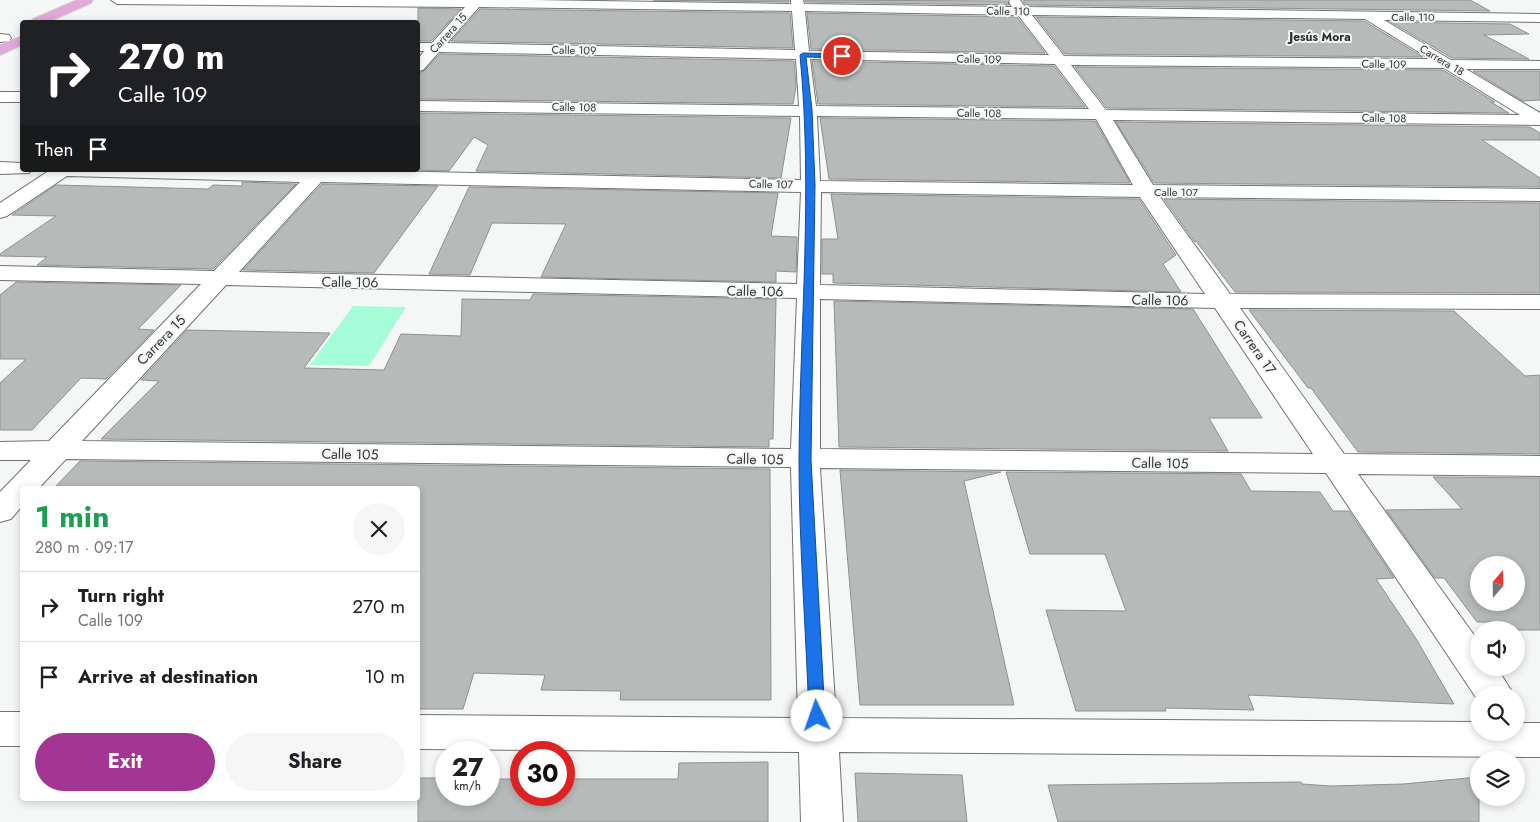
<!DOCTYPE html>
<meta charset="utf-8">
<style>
:root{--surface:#fff;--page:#f6f6f6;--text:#202124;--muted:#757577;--line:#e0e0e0;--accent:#a33593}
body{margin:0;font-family:Jost,sans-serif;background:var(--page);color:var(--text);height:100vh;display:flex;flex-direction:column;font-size:19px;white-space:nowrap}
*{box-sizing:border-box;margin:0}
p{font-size:16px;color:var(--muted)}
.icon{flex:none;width:28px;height:28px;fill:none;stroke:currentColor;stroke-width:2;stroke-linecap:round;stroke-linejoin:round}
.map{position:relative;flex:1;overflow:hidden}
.side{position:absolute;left:20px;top:486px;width:400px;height:315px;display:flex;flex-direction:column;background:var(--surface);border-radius:5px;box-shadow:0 2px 8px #0003}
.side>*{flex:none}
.top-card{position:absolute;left:20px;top:20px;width:400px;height:152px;border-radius:5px;box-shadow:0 2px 8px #0003;background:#202124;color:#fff;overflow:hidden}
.needle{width:32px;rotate:20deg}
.controls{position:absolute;left:1470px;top:556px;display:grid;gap:10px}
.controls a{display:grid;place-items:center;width:55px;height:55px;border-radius:50%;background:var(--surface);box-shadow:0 2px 8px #0003;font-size:25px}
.speed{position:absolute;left:435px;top:741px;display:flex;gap:10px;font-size:25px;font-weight:700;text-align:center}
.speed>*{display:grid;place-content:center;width:65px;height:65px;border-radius:50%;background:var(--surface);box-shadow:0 2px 8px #0003;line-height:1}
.speed small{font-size:12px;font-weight:400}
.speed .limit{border:8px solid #d22;background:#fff;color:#111}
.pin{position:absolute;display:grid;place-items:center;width:42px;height:42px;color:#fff;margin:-21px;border:2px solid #fff;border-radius:50%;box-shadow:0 1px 5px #0007}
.me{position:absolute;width:55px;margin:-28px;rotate:357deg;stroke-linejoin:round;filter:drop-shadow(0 0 4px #0008)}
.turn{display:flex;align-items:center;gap:18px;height:105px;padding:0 15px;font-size:22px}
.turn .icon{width:65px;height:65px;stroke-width:2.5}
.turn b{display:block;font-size:35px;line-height:42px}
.then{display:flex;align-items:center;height:48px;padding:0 15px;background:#0003;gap:10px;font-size:19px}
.round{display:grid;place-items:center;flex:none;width:52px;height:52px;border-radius:26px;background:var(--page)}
.summary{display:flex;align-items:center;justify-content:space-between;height:85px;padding:0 15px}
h1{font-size:30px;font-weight:700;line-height:38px;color:#1e9e55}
.button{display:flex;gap:10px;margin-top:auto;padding:10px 15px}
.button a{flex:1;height:58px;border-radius:30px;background:var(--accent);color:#fff;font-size:20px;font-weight:700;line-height:58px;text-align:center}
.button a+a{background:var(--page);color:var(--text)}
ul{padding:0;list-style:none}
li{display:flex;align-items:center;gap:15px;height:70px;padding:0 15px;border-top:1px solid var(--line)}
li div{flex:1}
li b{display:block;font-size:19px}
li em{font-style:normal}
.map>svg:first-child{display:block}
.green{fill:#a5fdd8}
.building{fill:#b6bab8;stroke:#8e9290;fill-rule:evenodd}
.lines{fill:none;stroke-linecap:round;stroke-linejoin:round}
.minor-casing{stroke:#707371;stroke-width:2}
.major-casing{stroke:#d2d3d2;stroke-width:2}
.minor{fill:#fff;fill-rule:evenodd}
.major{fill:#e1a9d7;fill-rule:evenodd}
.route{fill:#1a73e8;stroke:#114b97}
.labels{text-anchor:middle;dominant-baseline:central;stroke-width:4;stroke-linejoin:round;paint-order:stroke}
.far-street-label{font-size:11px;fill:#343534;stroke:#f4f7f5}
.far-neighbourhood-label{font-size:12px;font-weight:bold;fill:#292c2a;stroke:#f4f7f5}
.street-label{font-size:14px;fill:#343534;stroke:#f4f7f5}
</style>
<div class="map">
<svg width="1540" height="822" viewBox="0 0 1540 822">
<rect width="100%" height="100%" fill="#f4f7f5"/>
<polygon class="green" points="353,306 406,307 369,366 310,365"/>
<g class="building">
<polygon points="653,0 789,0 789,2"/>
<polygon points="805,0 1008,1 1009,5 805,2"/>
<polygon points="1026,0 1470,0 1490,11 1026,5 1023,1"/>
<polygon points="418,8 461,9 431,41 418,41"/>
<polygon points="480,9 790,13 793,48 451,41"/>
<polygon points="807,13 1017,17 1045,53 811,49"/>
<polygon points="1036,17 1364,21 1423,57 1065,54"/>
<polygon points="1391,22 1510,24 1529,34 1484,35 1529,59 1452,58"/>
<polygon points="440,54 794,61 796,86 793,104 418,99 418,73 424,71"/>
<polygon points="812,61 1054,66 1085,107 818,104"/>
<polygon points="1075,67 1443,70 1495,102 1491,102 1509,113 1107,108"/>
<polygon points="1473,71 1540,71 1540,100 1523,101"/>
<polygon points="418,113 791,118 781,178 476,171 488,145 474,137 449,171 418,170"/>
<polygon points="820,118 1095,121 1130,183 829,179"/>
<polygon points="1116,122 1530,127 1540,133 1540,140 1482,140 1540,178 1540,187 1154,183"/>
<polygon points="242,182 296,184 213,269 37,265 47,257 0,256 0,254 56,216 12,215 56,185 208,189 213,185 242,186"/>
<polygon points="322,184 438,186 374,273 243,270"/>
<polygon points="469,187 778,193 771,236 797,237 796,272 776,271 776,282 541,277 566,224 492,223 470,275 429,274"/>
<polygon points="831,194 1139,199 1176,255 1163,264 1181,292 833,283 833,274 822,274 822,239 838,239"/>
<polygon points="1164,199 1540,203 1540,293 1235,292 1196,241 1195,242"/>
<polygon points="16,282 181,285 138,329 154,330 106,379 81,378 32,430 0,430 0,383 26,359 0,359 0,295"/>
<polygon points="533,294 776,299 773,439 769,439 769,447 101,439 159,381 141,380 187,330 330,333 304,368 384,370 401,334 461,336 462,299 530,300"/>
<polygon points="834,301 1193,309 1262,418 1209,418 1228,451 839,447"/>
<polygon points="1249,310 1454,311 1525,376 1540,375 1540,454 1358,452 1311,388 1308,388"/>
<polygon points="80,461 770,469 771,700 620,700 621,691 541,690 545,675 474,673 463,709 418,709 418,489 53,489"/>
<polygon points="840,470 1001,472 964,481 1014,705 860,705"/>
<polygon points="1006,472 1241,474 1251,491 1320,492 1333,511 1349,511 1394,578 1376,579 1415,637 1454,704 1248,695 1254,710 1165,708 1166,711 1076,711 1046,610 1126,611 1105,554 1030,554"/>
<path d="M1433 477 1540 478V630H1498L1493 622H1477L1444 578H1435L1386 510 1462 509ZM1479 565H1516V602H1479Z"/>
<polygon points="768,762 768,822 418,822 418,778 446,778 446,795 489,795 489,779 521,779 521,795 564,795 564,779 678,779 679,763"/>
<polygon points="855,773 962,775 967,822 858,822"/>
<polygon points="1479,777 1479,822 1058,822 1048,785 1301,782 1302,784 1331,786 1403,784"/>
</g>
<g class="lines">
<defs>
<g id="minor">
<path d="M111 0H531L791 4V0H803L804 4 1012 7 1009 2 1010 0H1020L1025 7 1540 14V22L1384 20 1451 60 1540 61V69H1466L1540 113V125L1113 120 1153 185 1540 189V201L1160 197 1230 294 1540 295V309L1240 308 1344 454 1540 456V476L1358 474 1479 642V668H1497L1514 695H1479V702L1326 473 820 468 836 718 1479 722V732H1516V723H1540V757L839 752 843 822H801L799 752 418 749V715L798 718 791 467 66 459 38 489H22V506L11 519 0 522V492L31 460H0V442L49 441 201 284 0 280V266L214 271 300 182 67 176 7 216 0 218V203L50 170H331L801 180 800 116 418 111V101L799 106 796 59 439 52 423 70 418 71V59L424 51H418V43H432L465 7 117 4ZM479 7 792 11 795 50 447 43ZM805 11 1018 15 1049 55 809 51ZM1032 15 1365 19 1430 59 1064 56ZM810 59 1055 64 1089 109 816 106ZM1071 65 1444 68 1520 115 1106 110ZM817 116 1096 119 1133 185 820 181ZM321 182 801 192 797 284 239 272ZM821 192 1140 197 1205 294 820 285ZM226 285 797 298 791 449 82 441ZM820 299 1215 308 1313 454 820 449Z"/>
<polygon points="0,34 9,35 11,38 9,41 0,42"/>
<rect x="0" y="92" width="22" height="10"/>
<polygon points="0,162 22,163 22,170 31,170 29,173 0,174"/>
<rect x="0" y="712" width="22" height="34"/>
</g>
<g id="major">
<polygon points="77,0 93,0 91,3 48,22 31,22 33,19"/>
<polygon points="22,36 22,45 0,55 0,45"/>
</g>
</defs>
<use href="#minor" class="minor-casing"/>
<use href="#major" class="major-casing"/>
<use href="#minor" class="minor"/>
<use href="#major" class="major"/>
</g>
<path class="route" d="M803 53 842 54 845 56 842 58 806 57 812 110 815 185 811 460 825 716 822 721 817 723 811 721 809 716C806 630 799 544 799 459 800 323 813 191 800 55Z"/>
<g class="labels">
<g class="far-street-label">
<text transform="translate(1008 11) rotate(1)">Calle 110</text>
<text x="1413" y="17">Calle 110</text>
<text transform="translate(448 33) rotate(-48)">Carrera 15</text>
<text transform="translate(574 50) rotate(1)">Calle 109</text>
<text transform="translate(979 59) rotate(1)">Calle 109</text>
<text transform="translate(1442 60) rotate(31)">Carrera 18</text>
<text transform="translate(1384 64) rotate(1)">Calle 109</text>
<text transform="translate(574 107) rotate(1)">Calle 108</text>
<text transform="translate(979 113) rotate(1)">Calle 108</text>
<text transform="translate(1384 118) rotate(1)">Calle 108</text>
<text transform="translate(771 184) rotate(1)">Calle 107</text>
<text x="1176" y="192">Calle 107</text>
</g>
<g class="far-neighbourhood-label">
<text x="1320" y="37">Jesús Mora</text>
</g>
<g class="street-label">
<text transform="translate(350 282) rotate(1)">Calle 106</text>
<text transform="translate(755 291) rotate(1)">Calle 106</text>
<text transform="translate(1160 300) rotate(1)">Calle 106</text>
<text transform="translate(161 340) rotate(-46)">Carrera 15</text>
<text transform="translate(1255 347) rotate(55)">Carrera 17</text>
<text transform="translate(350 454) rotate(1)">Calle 105</text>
<text transform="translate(755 459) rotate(1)">Calle 105</text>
<text transform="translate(1160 463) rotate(1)">Calle 105</text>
</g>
</g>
</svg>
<div class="controls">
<a><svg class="needle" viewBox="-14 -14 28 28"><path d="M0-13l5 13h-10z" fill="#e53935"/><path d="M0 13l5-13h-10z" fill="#757577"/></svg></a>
<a><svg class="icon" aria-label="sound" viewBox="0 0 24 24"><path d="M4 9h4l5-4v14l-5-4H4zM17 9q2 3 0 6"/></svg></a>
<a><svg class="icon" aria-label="search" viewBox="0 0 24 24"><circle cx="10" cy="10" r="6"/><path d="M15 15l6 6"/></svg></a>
<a><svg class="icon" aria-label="layers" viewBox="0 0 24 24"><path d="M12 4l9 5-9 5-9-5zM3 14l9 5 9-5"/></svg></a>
</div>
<div class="speed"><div>27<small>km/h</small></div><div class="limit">30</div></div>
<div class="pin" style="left:842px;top:56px;background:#d93025"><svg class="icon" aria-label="arrive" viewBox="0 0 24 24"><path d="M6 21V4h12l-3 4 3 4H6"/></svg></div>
<svg class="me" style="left:817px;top:716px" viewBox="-20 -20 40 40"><circle r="19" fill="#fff"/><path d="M0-13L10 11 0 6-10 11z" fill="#1a73e8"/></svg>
<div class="top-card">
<div class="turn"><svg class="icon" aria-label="right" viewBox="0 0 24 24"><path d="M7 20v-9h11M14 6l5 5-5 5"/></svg><div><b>270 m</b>Calle 109</div></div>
<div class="then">Then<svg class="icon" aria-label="arrive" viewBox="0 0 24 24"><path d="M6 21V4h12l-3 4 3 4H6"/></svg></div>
</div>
<section class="side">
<div class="summary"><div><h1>1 min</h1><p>280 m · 09:17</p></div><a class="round"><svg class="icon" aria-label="close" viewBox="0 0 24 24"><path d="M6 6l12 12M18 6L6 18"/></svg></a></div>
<ul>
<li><svg class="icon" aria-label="right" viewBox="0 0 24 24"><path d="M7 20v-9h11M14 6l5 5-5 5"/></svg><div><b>Turn right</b><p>Calle 109</p></div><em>270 m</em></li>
<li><svg class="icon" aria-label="arrive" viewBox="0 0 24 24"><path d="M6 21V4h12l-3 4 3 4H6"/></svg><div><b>Arrive at destination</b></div><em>10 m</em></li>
</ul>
<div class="button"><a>Exit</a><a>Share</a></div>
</section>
</div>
